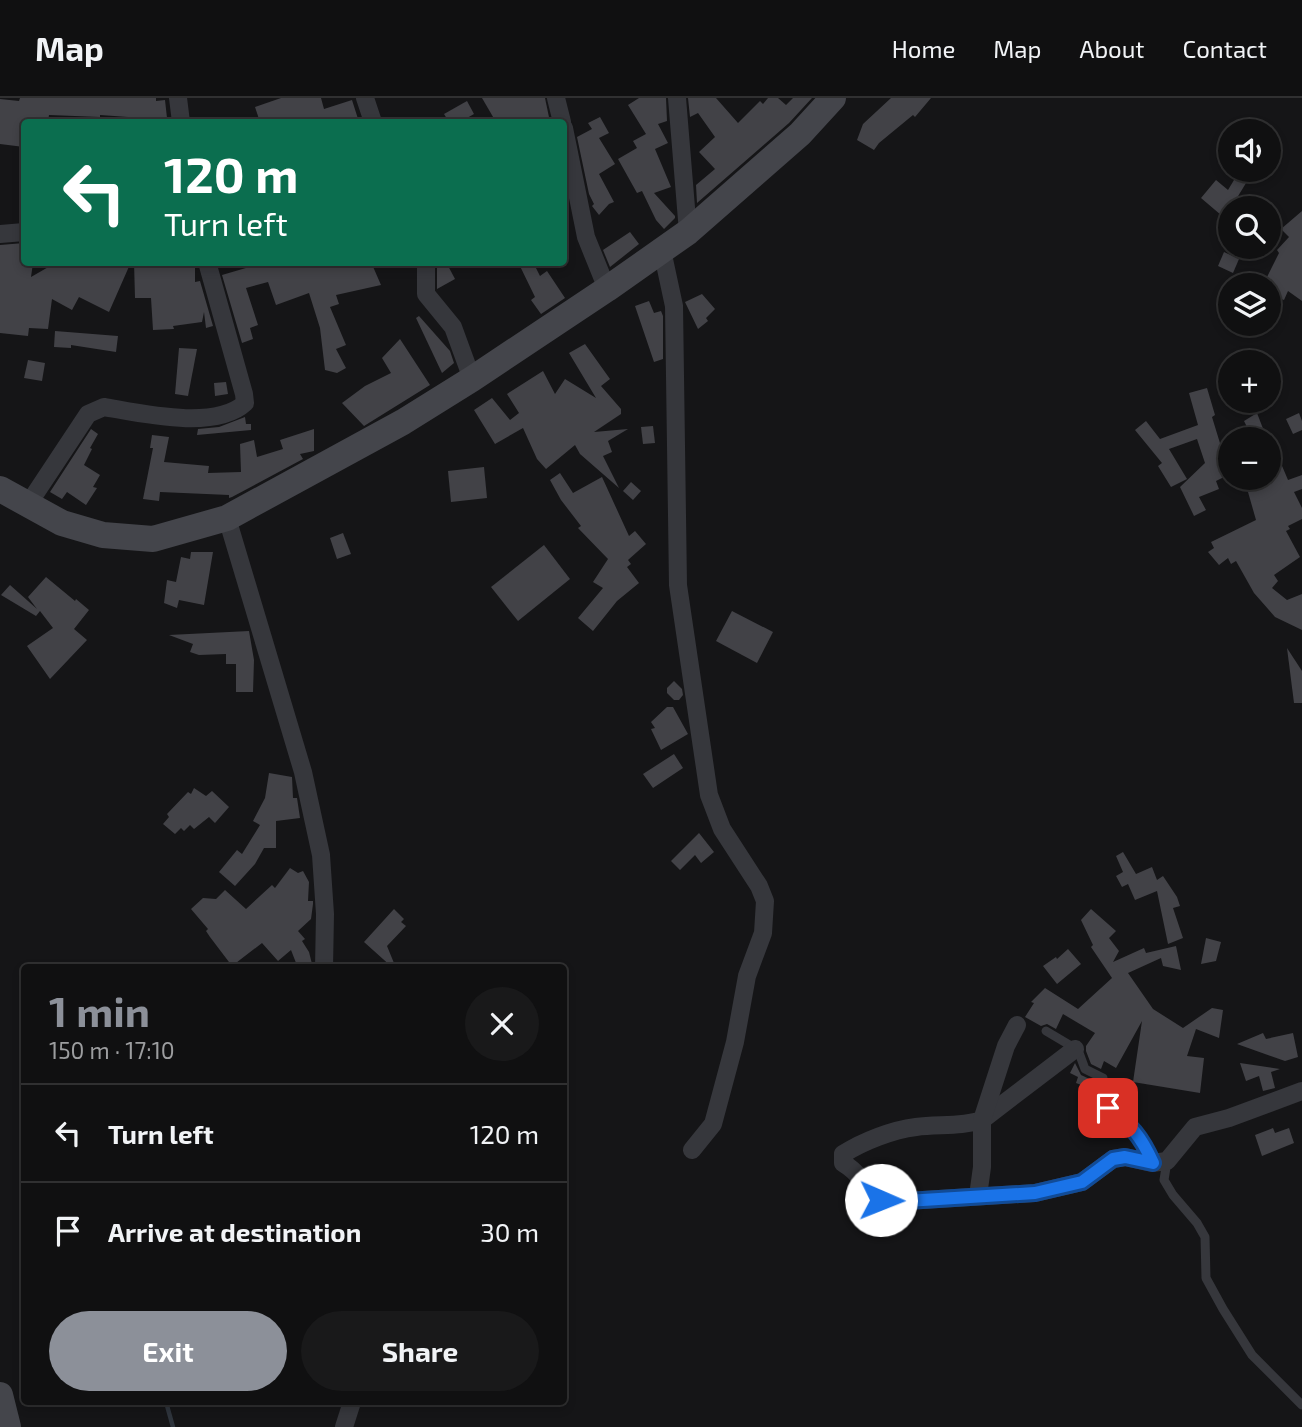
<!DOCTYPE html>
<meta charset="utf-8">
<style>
:root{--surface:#101011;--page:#19191a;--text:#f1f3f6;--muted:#9c9d9f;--line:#303031;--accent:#8c9099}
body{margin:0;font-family:"Exo 2",sans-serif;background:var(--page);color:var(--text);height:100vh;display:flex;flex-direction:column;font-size:26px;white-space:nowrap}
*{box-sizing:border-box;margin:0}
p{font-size:23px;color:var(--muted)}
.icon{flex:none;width:38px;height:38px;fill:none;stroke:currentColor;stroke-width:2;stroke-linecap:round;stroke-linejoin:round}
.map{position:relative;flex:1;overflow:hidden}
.panel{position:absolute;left:21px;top:866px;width:546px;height:441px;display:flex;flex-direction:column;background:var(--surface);border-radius:7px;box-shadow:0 4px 10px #0003,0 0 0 2px var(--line)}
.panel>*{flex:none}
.hud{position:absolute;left:21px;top:21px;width:546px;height:147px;border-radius:7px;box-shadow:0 4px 10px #0003,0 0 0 2px var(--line);background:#0b6e4f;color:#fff;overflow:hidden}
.tools{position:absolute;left:1218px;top:21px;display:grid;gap:14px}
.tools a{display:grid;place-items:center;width:63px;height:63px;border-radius:50%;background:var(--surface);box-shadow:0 4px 10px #0003,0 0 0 2px var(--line);font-size:35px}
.pin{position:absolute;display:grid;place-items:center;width:60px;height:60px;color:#fff;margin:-30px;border-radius:14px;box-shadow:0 4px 10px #0006}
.me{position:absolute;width:77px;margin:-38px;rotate:91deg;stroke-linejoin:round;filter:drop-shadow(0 0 5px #0008)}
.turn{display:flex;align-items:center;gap:24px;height:147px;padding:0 28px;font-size:32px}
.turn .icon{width:91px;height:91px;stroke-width:2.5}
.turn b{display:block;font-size:49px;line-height:60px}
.round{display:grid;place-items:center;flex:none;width:74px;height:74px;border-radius:37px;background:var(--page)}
.head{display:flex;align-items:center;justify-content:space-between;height:119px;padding:0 28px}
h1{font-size:42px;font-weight:700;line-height:52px;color:var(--accent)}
.button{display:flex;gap:14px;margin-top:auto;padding:14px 28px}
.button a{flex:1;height:80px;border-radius:42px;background:var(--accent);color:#fff;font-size:28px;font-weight:700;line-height:80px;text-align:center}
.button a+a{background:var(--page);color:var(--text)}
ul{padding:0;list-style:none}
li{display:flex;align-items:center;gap:21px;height:98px;padding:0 28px;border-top:2px solid var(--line)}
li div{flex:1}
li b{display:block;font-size:26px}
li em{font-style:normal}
header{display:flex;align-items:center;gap:42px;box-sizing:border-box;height:98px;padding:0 35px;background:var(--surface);border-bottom:2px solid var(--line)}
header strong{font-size:33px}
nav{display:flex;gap:38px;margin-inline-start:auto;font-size:24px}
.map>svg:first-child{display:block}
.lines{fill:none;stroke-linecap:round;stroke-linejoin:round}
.stream{stroke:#2e343c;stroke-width:4.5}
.building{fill:#424247}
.service{stroke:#36373c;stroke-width:9}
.minor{stroke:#36373c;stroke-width:18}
.secondary{stroke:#44454b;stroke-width:26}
.route-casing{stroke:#114b97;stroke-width:18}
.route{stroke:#1a73e8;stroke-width:12}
</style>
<header>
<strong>Map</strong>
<nav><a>Home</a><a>Map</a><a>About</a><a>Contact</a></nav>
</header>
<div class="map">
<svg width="1302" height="1329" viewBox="0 0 1302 1329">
<rect width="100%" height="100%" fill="#151517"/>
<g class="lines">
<polyline class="stream" points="166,1304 173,1329"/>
</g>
<g class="building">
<polygon points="20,0 156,0 156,3 165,2 167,20 127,24 128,19 100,17 100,19 49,17 48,23 24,22 24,49 0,46 0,1 19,3"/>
<polygon points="281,0 321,0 324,11 352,2 359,24 260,24 255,9"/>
<polygon points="482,0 545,0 550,24 496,24"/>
<polygon points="639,0 666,0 667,23 658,26 668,45 655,51 671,89 654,95 675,118 675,120 664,131 656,122 642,93 637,95 618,61 637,50 633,43 646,36 628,7"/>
<polygon points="688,0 716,0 738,25 760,3 763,6 768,0 778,0 786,7 793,0 812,0 789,25 697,105 696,87 715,71 699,54 715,39 698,15 690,19"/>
<polygon points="891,0 931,0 915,19 913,17 879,45 874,52 857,42 863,26"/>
<polygon points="467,3 474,16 460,24 449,24 444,16"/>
<polygon points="600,19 609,35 599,40 615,66 599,76 614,104 609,106 599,117 592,108 594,106 589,96 577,39 592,31 588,25"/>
<polygon points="1240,72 1254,72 1232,108 1230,106 1221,117 1201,100 1216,82 1228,92"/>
<polygon points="1302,113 1302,203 1288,193 1284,202 1269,196 1269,183 1266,181 1279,155 1277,152 1289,139 1281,131"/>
<polygon points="630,134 639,146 610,169 603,152"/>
<polygon points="24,145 24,164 33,165 31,179 57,164 74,168 74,164 131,164 109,214 79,199 72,212 52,201 48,231 29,230 28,238 0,235 0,147"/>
<polygon points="1224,154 1239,161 1233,175 1218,168"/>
<polygon points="134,164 195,164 195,184 200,183 213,228 206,230 204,214 202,224 173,228 174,231 153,232 151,200 135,200"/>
<polygon points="266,164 371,164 381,187 336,197 339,206 330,209 346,247 336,251 346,270 337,275 325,272 320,230 309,195 276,207 268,184 246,190 258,227 250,230 253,241 242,245 222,177"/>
<polygon points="437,164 446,164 455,181 437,191"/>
<polygon points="518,164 533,164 540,178 547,173 565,200 541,216 531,202 535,199"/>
<polygon points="702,196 715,211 706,220 708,223 698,231 685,204"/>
<polygon points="649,203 654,215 661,213 663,218 663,261 654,264 635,208"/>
<polygon points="419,218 450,253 454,265 442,275 416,220"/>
<polygon points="55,233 118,238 116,254 71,247 71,250 54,249"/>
<polygon points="400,241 430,287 364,328 342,305 365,288 391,275 382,260"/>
<polygon points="585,246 610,281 601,288 621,311 621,316 594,334 628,331 608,343 612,354 603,358 619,390 580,356 575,347 546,371 537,361 523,330 495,346 474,312 492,300 510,322 519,315 507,296 543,273 555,296 565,281 596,300 569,255"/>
<polygon points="179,250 197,251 188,298 175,296"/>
<polygon points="28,262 45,265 42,283 24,280"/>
<polygon points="226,284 228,296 215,298 214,285"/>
<polygon points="1207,290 1215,317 1212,319 1223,355 1230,351 1230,376 1216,383 1219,391 1199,399 1206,412 1194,418 1180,389 1205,365 1197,341 1169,351 1187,381 1171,389 1158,368 1162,365 1135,332 1146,323 1160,341 1198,327 1189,295"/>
<polygon points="1257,315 1267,341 1253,341 1244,323"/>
<polygon points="1299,315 1302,323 1302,332 1293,336 1286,321"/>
<polygon points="245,319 246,326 251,326 251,332 197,337 198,331 219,329"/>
<polygon points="653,328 655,345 643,346 641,329"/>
<polygon points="91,331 98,336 90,350 92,351 84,367 100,377 93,389 97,390 86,407 67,394 62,401 50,394"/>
<polygon points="314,331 314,353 300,356 303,361 232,399 229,400 229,397 160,394 159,403 143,401 153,350 150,350 152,337 169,339 164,364 209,368 208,375 241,374 240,346 254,342 257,359 283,351 280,342"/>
<polygon points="1269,337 1288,382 1302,377 1302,391 1294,394 1302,410 1302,421 1288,428 1290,431 1286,433 1300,459 1274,477 1278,483 1272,490 1287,502 1302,496 1302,532 1275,519 1254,495 1236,463 1231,466 1228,460 1219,467 1208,454 1214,450 1211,444 1256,422 1244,380 1269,380"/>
<polygon points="484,369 487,400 451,404 448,373"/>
<polygon points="560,375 573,395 602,379 629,438 635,433 646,446 628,462 631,466 627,469 639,485 617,503 593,533 578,520 603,490 593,484 608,461 578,430 581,428 561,402 550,382"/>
<polygon points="631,384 641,393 633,402 623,393"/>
<polygon points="343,435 351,456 337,461 330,440"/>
<polygon points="544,447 570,481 518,523 491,489"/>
<polygon points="191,454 213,454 204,507 179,502 177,510 164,505 167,482 176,484 181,459 190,461"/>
<polygon points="46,479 75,503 76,501 89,512 74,531 87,542 50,581 27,548 53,530 40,513 36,518 1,497 10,487 37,511 28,499"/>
<polygon points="732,513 773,534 757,565 716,543"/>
<polygon points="249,533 254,562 253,594 236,594 236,566 226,566 226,556 199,557 190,554 193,546 169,537"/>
<polygon points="1287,550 1302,573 1302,605 1294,605"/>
<polygon points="674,583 682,591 683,597 679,602 674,602 667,595 667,590"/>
<polygon points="667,609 673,609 688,636 661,652 651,631 655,630 651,624"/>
<polygon points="674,656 683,670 653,690 643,676"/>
<polygon points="269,675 292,679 293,700 297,700 300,720 276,723 276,750 264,750 255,766 235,788 219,774 237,752 242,756 260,727 253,723 265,700"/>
<polygon points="194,690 206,698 212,693 229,709 215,725 209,719 194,731 190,727 184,733 181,730 175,736 163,726 169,719 167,716 188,694 191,696"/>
<polygon points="699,735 714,754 701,765 695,757 680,772 671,763"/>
<polygon points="1123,754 1136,776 1152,769 1157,782 1163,778 1177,799 1180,808 1173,810 1183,840 1168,846 1157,793 1135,802 1128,786 1122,789 1116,778 1123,774 1116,758"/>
<polygon points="290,770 298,775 303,773 309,784 308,803 313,803 313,806 311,821 298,833 305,841 302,843 309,854 313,870 298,870 291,852 278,863 262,845 232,868 210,839 206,833 208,831 191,811 203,800 216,801 225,792 246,811 272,787 275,790"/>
<polygon points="394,811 404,821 401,824 406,828 387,848 396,870 393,870 364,844"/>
<polygon points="1091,811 1116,833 1109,840 1119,853 1113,864 1144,850 1146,855 1176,848 1181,872 1163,868 1161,860 1128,875 1153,911 1183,930 1212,910 1223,912 1219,940 1196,931 1187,958 1204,960 1200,995 1133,984 1142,923 1116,970 1104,963 1101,971 1091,966 1086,953 1086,948 1095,935 1063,916 1056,931 1047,926 1041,928 1025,919 1034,905 1031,904 1045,890 1078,911 1112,880 1091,849 1093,847 1081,822"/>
<polygon points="1206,840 1221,844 1216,863 1201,866"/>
<polygon points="1068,851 1081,866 1057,886 1043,868 1056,859 1057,861"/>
<polygon points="1263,935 1266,941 1293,935 1298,959 1285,963 1237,946"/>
<polygon points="1075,965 1081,977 1096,984 1094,992 1076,985 1078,979 1070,975"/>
<polygon points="1240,965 1280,971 1271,974 1275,990 1263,993 1259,978 1246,983"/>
<polygon points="1273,1030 1275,1035 1289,1030 1294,1045 1262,1058 1255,1037"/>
</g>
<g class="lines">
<g class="service">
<path d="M1046 933 1078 952 1085 971 1103 980C1100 1013 1122 1016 1140 1038 1146 1046 1148 1055 1152 1064"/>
<polyline points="1167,1063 1164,1082 1173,1097 1197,1125 1205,1139 1206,1180 1223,1211 1252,1257 1302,1307"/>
</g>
<g class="minor">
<polyline points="178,0 181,24"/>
<polyline points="365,0 373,24"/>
<polyline points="556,0 562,24"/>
<polyline points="677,0 688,134"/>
<polyline points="564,30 586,139 607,191"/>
<polyline points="0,136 24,134"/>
<polyline points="662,152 674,208 678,487 709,697 722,731 759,788 765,803 763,835 747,878 735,944 713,1026 692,1052"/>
<polyline points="426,164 426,196 453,229 472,281"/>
<path d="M29 405 88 316 104 309C140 315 215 333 245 305L244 296 207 164"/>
<polyline points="227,420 303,674 321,757 325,816 324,870"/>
<path d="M1075 951 982 1022C961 1029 938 1026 916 1029 892 1032 864 1043 843 1056V1065C859 1075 862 1082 868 1099L907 1103 1035 1095 1082 1084 1113 1061 1125 1059 1152 1065 1167 1063 1195 1029 1229 1020 1302 993"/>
<polyline points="978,1098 982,1069 982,1022 1006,948 1017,927"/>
<polyline points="344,1329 352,1304"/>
</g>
<g class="secondary">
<polyline points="0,391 62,425 103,437 153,441 227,420 403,324 472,281 607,191 688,134 800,36 833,0"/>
<polyline points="0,1297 8,1329"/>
</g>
</g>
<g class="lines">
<defs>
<path id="route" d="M881 1102 907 1103 1035 1095 1082 1084 1113 1061 1125 1059 1153 1065C1141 1038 1131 1027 1108 1010"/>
</defs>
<use href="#route" class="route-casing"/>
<use href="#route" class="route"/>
</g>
</svg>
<div class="tools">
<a><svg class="icon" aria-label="sound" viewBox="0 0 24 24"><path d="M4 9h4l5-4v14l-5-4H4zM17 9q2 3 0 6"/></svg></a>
<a><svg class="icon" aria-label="search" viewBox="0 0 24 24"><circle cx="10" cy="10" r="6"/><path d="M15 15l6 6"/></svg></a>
<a><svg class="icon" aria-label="layers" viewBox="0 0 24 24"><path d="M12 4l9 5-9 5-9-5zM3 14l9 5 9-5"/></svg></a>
<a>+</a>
<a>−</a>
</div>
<div class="pin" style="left:1108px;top:1010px;background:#d93025"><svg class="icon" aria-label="arrive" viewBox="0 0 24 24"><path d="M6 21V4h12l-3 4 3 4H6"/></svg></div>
<svg class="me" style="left:881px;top:1102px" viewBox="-20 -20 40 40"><circle r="19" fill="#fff"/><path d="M0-13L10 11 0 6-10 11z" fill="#1a73e8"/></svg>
<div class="hud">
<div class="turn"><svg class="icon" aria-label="left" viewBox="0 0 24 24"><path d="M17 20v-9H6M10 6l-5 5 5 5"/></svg><div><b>120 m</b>Turn left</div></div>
</div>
<section class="panel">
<div class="head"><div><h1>1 min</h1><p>150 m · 17:10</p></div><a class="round"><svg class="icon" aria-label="close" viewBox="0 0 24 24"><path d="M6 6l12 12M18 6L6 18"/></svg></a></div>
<ul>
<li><svg class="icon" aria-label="left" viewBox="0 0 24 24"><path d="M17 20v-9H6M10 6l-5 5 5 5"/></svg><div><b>Turn left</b></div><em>120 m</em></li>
<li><svg class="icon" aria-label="arrive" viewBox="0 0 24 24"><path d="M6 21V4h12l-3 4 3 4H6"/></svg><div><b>Arrive at destination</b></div><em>30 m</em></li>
</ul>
<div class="button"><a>Exit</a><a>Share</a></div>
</section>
</div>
